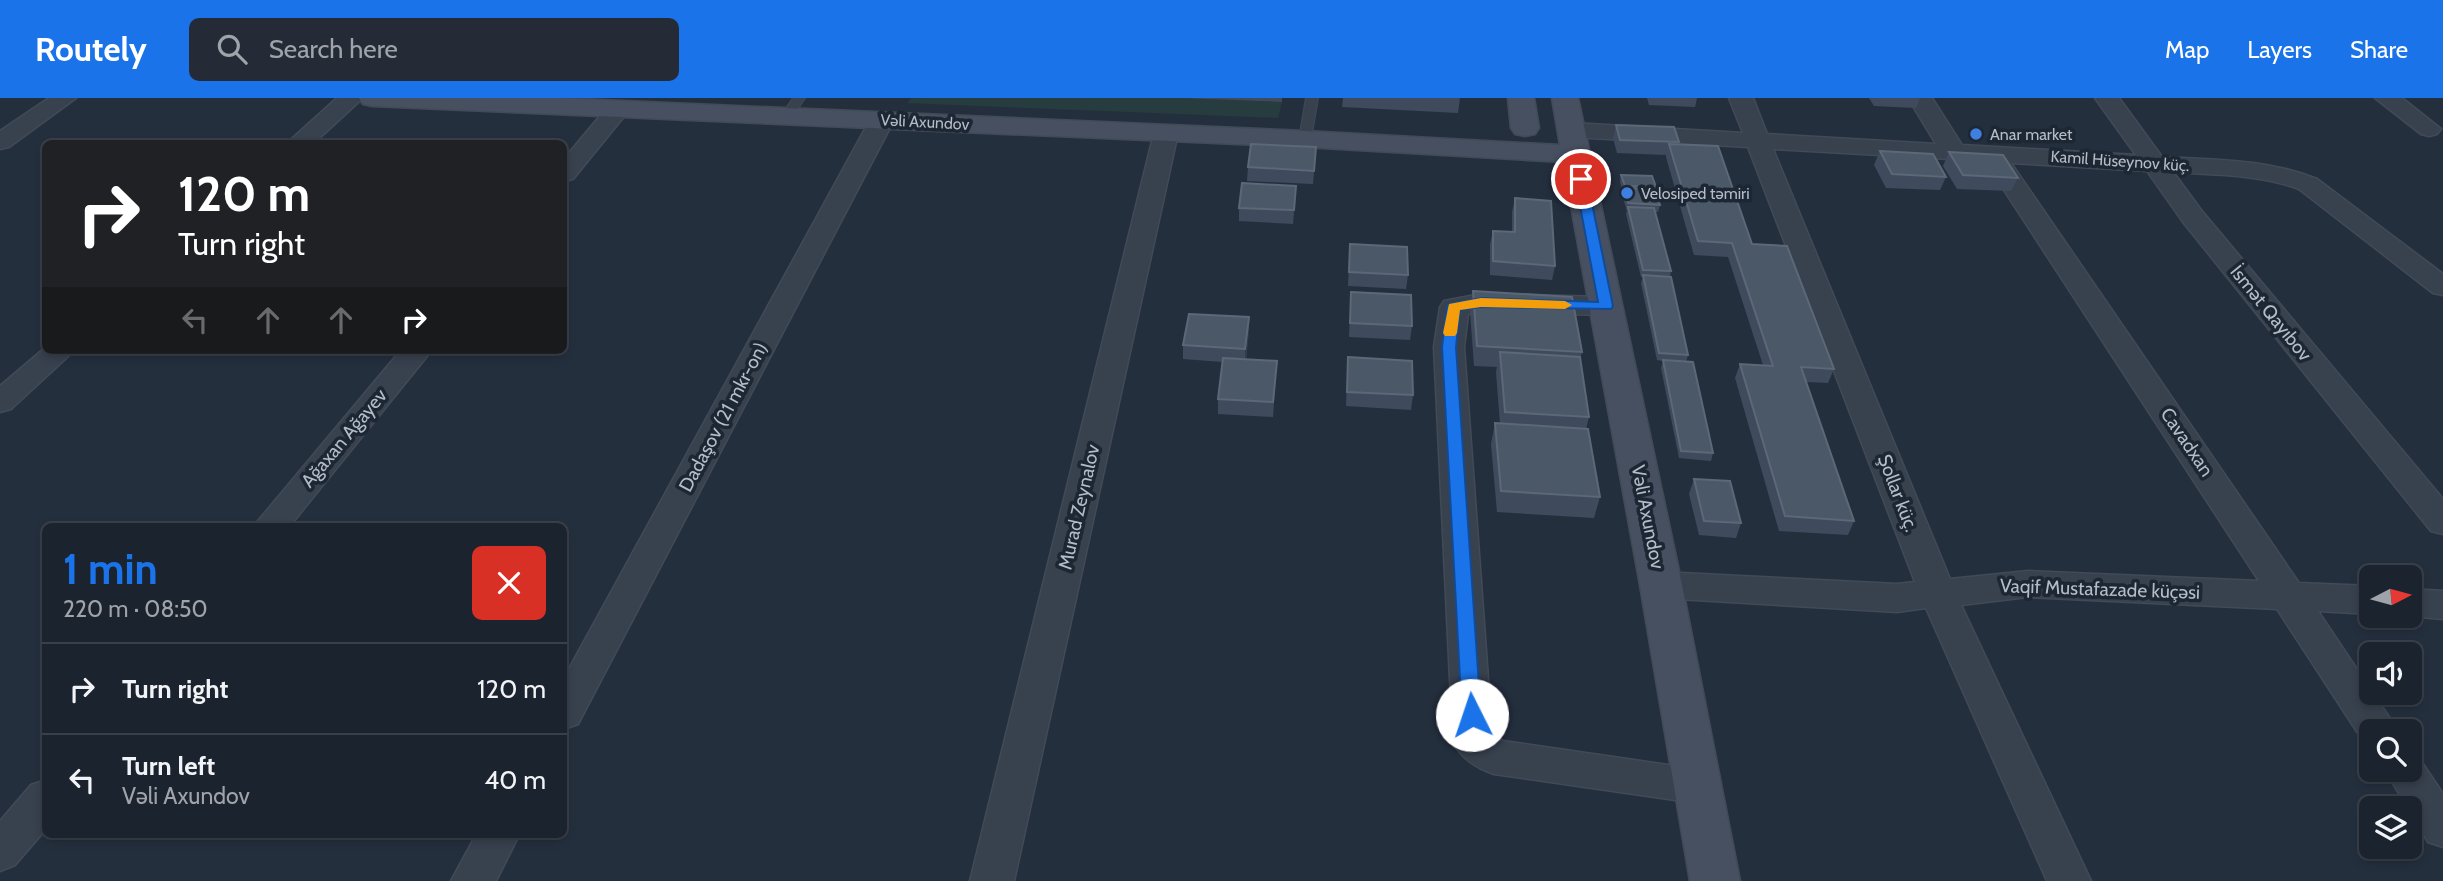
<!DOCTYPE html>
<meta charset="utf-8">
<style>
:root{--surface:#1b232e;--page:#242b36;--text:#f1f3f6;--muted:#a0a4aa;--line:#39404a;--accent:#1a73e8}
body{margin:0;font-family:Cabin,sans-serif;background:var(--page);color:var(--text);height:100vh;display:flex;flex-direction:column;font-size:26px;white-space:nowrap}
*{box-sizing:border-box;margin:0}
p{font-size:23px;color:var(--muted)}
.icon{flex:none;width:38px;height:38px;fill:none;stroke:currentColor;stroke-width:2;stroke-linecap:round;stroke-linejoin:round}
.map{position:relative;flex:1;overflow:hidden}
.panel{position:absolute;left:42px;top:425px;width:525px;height:315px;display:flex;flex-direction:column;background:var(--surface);border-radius:10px;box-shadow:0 4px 10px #0003,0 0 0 2px var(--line)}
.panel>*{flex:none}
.guide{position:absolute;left:42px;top:42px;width:525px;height:214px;border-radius:10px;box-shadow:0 4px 10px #0003,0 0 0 2px var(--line);background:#202124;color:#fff;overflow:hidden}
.needle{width:46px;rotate:84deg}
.buttons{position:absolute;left:2359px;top:467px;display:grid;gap:14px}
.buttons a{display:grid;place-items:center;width:63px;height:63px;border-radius:10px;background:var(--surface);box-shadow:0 4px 10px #0003,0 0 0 2px var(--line);font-size:35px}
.pin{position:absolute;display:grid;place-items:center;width:60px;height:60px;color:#fff;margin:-30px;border:4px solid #fff;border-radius:50%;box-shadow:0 2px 7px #0007}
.me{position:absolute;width:77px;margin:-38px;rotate:356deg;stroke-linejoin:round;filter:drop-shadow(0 0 5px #0008)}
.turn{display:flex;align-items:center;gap:24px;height:147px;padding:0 21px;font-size:32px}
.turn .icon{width:91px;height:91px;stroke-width:2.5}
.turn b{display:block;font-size:49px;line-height:60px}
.lanes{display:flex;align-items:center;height:66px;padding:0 21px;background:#0003;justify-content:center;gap:35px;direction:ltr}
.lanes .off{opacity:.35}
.round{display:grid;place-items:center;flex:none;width:74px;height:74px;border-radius:10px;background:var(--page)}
.overview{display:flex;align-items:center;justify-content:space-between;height:119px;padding:0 21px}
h1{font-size:42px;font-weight:800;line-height:52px;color:var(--accent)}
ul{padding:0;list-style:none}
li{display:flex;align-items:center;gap:21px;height:91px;padding:0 21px;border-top:2px solid var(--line)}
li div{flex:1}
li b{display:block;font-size:26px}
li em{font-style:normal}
header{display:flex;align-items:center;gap:42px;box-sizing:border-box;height:98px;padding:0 35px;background:var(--accent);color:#fff}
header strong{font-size:33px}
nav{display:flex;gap:38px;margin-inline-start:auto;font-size:24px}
.search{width:490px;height:63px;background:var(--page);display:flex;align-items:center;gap:18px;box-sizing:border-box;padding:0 24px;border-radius:10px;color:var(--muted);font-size:26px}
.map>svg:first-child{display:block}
.green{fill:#263c3f}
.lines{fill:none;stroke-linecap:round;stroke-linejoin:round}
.lane-casing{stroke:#414a57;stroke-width:2}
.street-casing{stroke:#414a57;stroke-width:3}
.secondary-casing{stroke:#414a57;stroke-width:3}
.lane{fill:#38414e;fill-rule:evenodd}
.street{fill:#38414e;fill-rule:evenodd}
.secondary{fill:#465061;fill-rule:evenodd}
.wall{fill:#3f4b5c}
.shaded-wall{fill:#2f3b4b}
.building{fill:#4b5868;stroke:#5c6777;stroke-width:2}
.route{fill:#1a73e8;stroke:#114b97;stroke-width:2}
.slow{fill:#f59e0b}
.shop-dot{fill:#3f7fe0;stroke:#1d2633;stroke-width:2.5}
.labels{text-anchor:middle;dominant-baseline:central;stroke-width:7;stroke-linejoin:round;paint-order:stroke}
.far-street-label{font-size:16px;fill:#b4bcc9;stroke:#1d2633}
.far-poi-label{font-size:16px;fill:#b4bcc9;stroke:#1d2633;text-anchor:start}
.street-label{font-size:19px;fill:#b4bcc9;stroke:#1d2633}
</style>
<header>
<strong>Routely</strong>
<div class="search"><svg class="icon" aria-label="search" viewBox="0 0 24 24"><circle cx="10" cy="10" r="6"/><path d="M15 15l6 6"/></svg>Search here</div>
<nav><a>Map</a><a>Layers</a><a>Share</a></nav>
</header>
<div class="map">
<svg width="2443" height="783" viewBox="0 0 2443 783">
<rect width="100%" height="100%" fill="#242f3e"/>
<polygon class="green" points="911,0 1179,0 1282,4 1278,20 907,5"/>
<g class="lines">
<defs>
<g id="lane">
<polygon points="793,0 805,0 791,21 783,21 781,18"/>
<polygon points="1306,0 1318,0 1311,41 1305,45 1299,41"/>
</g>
<g id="street">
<polygon points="49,0 76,0 9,49 0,51 0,33"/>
<polygon points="337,0 363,0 313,46 286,46"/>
<path d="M1729 0H1753L1767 36 1936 46 1908 0H1932L1962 47 2136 57 2095 0H2119L2162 59C2215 62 2267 61 2317 81L2443 176V197L2433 195 2299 91C2259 76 2216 77 2173 74L2201 112 2443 401V436L2431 433 2183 124 2147 73 2011 65 2299 485 2371 488V516L2318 513 2399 634H2371V648L2365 646 2277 511 2028 499 1961 507 2091 783H2047L1926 510 1897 514 1661 500 1648 496 1643 487 1648 478 1661 474 1897 486 1915 484 1748 49 1573 39 1565 37 1561 32 1565 27 1573 25 1743 35ZM1773 51 1985 63 2259 483 2028 473 1950 481Z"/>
<polygon points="2375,0 2402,0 2441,31 2437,36 2429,38 2421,36"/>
<polygon points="618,4 626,6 630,11 573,81 564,83 564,61 610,6"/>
<polygon points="882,15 890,17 894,22 578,626 564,631 564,580 870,22 874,17"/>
<polygon points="1166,28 1174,30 1178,35 1014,783 970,783 1154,35 1158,30"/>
<path d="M1481 196 1606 199 1616 202 1620 208 1616 214 1606 217 1481 214 1468 216 1464 249 1492 636 1503 643 1696 671 1710 676 1716 688 1710 700 1696 705 1494 676C1476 670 1462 661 1453 644L1434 249 1440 209 1444 203Z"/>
<polygon points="46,249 46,252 75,252 11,311 0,314 0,288"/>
<polygon points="401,252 432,252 289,429 253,429"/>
<polygon points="2410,491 2443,493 2443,521 2408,518"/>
<polygon points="2410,657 2419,660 2443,696 2443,749 2428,744 2385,672 2410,672"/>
<polygon points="46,682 46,731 15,767 0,773 0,723 31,687"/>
<polygon points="476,737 519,737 496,783 451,783"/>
</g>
<g id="secondary">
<polygon points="359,0 556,0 1305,33 1560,47 1552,0 1578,0 1682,487 1740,783 1690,783 1640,487 1563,64 1305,49 372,8 363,6"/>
<polygon points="1508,0 1534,0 1539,30 1535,36 1525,38 1515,36 1511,30"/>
</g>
</defs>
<use href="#lane" class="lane-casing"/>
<use href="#street" class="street-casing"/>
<use href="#secondary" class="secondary-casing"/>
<use href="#lane" class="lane"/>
<use href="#street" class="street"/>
<use href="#secondary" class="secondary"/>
</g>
<g class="wall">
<polygon points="1179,0 1282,0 1282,4"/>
<polygon points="1343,0 1460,0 1458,15 1342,9"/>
<polygon points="1647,0 1697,0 1695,9 1649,7"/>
<polygon points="1869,0 1920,0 1916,10 1874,8"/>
<polygon points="1616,27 1679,44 1678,46 1752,146 1834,271 1828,285 1806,284 1854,423 1848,437 1779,433 1735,280 1740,266 1763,267 1728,159 1694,157 1666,59 1666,57 1617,55 1613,40"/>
<polygon points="1316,49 1313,86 1247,83 1248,69"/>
<polygon points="1880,53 1946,79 1940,92 1886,90 1874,67"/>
<polygon points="1949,54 2018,80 2011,93 1957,91 1943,68"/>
<polygon points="1621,77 1656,89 1655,91 1660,107 1658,114 1655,114 1671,173 1670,179 1688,257 1686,264 1713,355 1711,363 1679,360 1661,270 1663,263 1657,262 1641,185 1643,179 1641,179 1626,116 1627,113 1622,97 1623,94 1620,84"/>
<polygon points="1515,100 1555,168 1552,182 1490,177 1490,146 1493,133 1512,134 1512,114"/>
<polygon points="1295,101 1293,126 1239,123 1239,110"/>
<polygon points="1350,146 1408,177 1406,191 1348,188"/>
<polygon points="1473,193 1582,254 1580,262 1589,319 1586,331 1600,399 1594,420 1497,414 1491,346 1495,325 1500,326 1496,274 1497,269 1474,268 1470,213"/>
<polygon points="1351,194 1412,228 1410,242 1349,239"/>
<polygon points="1249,233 1246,262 1277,263 1273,319 1218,316 1218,301 1223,264 1183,261 1183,247"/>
<polygon points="1348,259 1413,297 1411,312 1346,308"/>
<polygon points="1694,381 1741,425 1736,440 1699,437 1689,396"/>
</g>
<polygon class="shaded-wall" points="1249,219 1249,233 1245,265 1245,251"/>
<g class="building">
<polygon points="1616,27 1674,29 1679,44 1620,42"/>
<polygon points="1251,46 1316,49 1314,73 1248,69"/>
<polygon points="1669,46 1718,48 1752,146 1787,148 1834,271 1801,269 1854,423 1785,418 1740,266 1773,268 1732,145 1698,143"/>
<polygon points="1880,53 1933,56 1946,79 1892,76"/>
<polygon points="1949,54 2003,57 2018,80 1963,77"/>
<polygon points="1621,77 1652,78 1656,89 1625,88"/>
<polygon points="1242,85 1296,88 1294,112 1239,110"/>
<polygon points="1624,90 1655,91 1660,107 1628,105"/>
<polygon points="1515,100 1551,103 1555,168 1493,163 1493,133 1515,134"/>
<polygon points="1628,109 1654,110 1671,173 1643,172"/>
<polygon points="1350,146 1407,149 1408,177 1349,174"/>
<polygon points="1643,177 1671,179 1688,257 1659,255"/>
<polygon points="1473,193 1572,199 1582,254 1477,248"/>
<polygon points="1351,194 1411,197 1412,228 1350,225"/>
<polygon points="1189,216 1249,219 1245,251 1183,247"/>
<polygon points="1500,254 1580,259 1589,319 1505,314"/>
<polygon points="1348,259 1412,263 1413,297 1347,294"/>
<polygon points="1223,260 1277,263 1273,304 1218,301"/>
<polygon points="1663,262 1693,264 1713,355 1681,353"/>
<polygon points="1495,325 1588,331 1600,399 1501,393"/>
<polygon points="1694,381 1730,383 1741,425 1704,423"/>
</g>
<polygon class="route" points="1581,78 1587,81 1613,208 1611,211 1481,209 1460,212 1456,249 1481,617 1478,623 1472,625 1465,623 1462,617 1442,249 1447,209 1449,206 1481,200 1598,204 1575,81"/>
<polygon class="slow" points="1481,200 1565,203 1572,207 1565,211 1481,209 1460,212 1457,235 1455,238 1445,238 1443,235 1449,206"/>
<g class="shop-dot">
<circle cx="1976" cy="36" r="7"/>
<circle cx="1627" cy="95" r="7"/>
</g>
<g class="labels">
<g class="far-street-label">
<text transform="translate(925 24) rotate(3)">Vəli Axundov</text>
<text transform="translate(2120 63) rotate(4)">Kamil Hüseynov küç.</text>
</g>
<g class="far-poi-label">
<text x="1990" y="36">Anar market</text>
<text x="1641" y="95">Velosiped təmiri</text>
</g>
<g class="street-label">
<text transform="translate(2271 215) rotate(51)">İsmət Qayıbov</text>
<text transform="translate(723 319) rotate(-62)">Dadaşov (21 mkr-on)</text>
<text transform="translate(344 340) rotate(-50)">Ağaxan Ağayev</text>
<text transform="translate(2187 344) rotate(56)">Cavadxan</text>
<text transform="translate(1898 395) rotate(69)">Şollar küç.</text>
<text transform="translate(1079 409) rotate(-77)">Murad Zeynalov</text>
<text transform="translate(1648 419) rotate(79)">Vəli Axundov</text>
<text transform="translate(2100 491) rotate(2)">Vaqif Mustafazade küçəsi</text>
</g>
</g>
</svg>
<div class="buttons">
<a><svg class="needle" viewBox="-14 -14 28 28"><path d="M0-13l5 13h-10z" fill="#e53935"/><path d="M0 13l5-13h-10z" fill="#a0a4aa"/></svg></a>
<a><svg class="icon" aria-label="sound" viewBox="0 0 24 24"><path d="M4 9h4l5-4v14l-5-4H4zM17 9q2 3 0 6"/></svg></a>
<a><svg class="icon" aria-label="search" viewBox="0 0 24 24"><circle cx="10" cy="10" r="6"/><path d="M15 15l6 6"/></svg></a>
<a><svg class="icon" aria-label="layers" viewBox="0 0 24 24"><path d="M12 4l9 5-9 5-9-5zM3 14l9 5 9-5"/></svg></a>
</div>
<div class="pin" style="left:1581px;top:81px;background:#d93025"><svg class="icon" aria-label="arrive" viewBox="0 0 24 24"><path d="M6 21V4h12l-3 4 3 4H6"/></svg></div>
<svg class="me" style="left:1472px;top:617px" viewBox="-20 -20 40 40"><circle r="19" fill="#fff"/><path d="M0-13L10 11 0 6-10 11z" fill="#1a73e8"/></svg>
<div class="guide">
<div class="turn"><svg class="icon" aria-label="right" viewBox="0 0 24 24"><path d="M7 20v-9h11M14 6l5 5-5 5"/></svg><div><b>120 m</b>Turn right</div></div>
<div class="lanes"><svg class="icon off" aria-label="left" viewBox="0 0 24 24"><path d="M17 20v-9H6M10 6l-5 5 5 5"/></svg><svg class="icon off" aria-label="ahead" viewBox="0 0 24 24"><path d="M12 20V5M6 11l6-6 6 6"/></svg><svg class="icon off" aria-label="ahead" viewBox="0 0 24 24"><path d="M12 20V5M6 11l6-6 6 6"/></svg><svg class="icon" aria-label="right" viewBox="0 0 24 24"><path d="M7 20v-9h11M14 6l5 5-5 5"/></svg></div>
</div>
<section class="panel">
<div class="overview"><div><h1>1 min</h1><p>220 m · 08:50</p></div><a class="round" style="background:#d93025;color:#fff"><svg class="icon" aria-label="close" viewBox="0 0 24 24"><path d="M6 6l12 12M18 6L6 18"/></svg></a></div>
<ul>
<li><svg class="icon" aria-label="right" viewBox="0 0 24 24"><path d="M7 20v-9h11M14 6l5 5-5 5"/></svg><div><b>Turn right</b></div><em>120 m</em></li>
<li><svg class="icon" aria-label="left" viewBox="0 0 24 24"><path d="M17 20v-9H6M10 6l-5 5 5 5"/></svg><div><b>Turn left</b><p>Vəli Axundov</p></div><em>40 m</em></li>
</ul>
</section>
</div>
